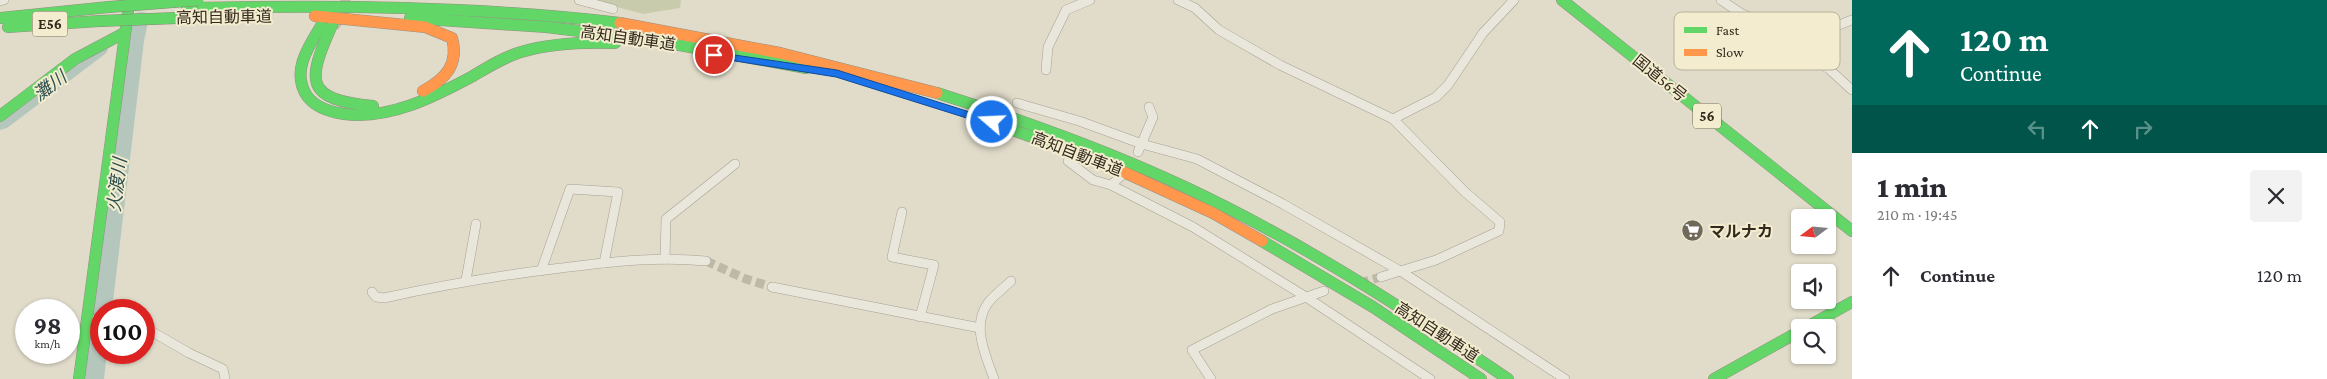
<!DOCTYPE html>
<meta charset="utf-8">
<style>
:root{--surface:#fff;--page:#f2f2f3;--text:#2b2b33;--muted:#7c7c81}
body{margin:0;font-family:"Crimson Pro","Noto Sans JP",serif;background:var(--page);color:var(--text);height:100vh;display:flex;flex-direction:column;font-size:19px;white-space:nowrap}
*{box-sizing:border-box;margin:0}
p{font-size:16px;color:var(--muted)}
.icon{flex:none;width:28px;height:28px;fill:none;stroke:currentColor;stroke-width:2;stroke-linecap:round;stroke-linejoin:round}
.map{position:relative;flex:1;overflow:hidden}
.side{display:flex;flex-direction:column;background:var(--surface);width:475px}
.side>*{flex:none}
.guide{background:#00695c;color:#fff;overflow:hidden}
.needle{width:32px;rotate:254deg}
.tools{position:absolute;left:1791px;top:209px;display:grid;gap:10px}
.tools a{display:grid;place-items:center;width:45px;height:45px;border-radius:5px;background:var(--surface);box-shadow:0 1px 4px #0004;font-size:25px}
.speed{position:absolute;left:15px;top:299px;display:flex;gap:10px;font-size:25px;font-weight:700;text-align:center}
.speed>*{display:grid;place-content:center;width:65px;height:65px;border-radius:50%;background:var(--surface);box-shadow:0 1px 4px #0004;line-height:1}
.speed small{font-size:12px;font-weight:400}
.speed .limit{border:8px solid #d22;background:#fff;color:#111}
.pin{position:absolute;display:grid;place-items:center;width:42px;height:42px;color:#fff;margin:-21px;border:2px solid #fff;border-radius:50%;box-shadow:0 1px 5px #0007}
.me{position:absolute;width:55px;margin:-28px;rotate:289deg;stroke-linejoin:round;filter:drop-shadow(0 0 4px #0008)}
.turn{display:flex;align-items:center;gap:18px;height:105px;padding:0 25px;font-size:22px}
.turn .icon{width:65px;height:65px;stroke-width:2.5}
.turn b{display:block;font-size:35px;line-height:42px}
.lanes{display:flex;align-items:center;height:48px;padding:0 25px;background:#0003;justify-content:center;gap:25px;direction:ltr}
.lanes .off{opacity:.35}
.round{display:grid;place-items:center;flex:none;width:52px;height:52px;border-radius:5px;background:var(--page)}
.head{display:flex;align-items:center;justify-content:space-between;height:85px;padding:0 25px}
h1{font-size:30px;font-weight:800;line-height:38px}
ul{padding:0;list-style:none}
li{display:flex;align-items:center;gap:15px;height:75px;padding:0 25px}
li div{flex:1}
li b{display:block;font-size:19px}
li em{font-style:normal}
main{display:flex;flex:1;min-height:0}
.map>svg:first-child{display:block}
.cemetery{fill:#c8cbac}
.lines{fill:none;stroke-linecap:round;stroke-linejoin:round}
.river{fill:#b5c6bd;fill-rule:evenodd}
.street-tunnel{stroke:#beb8a7;stroke-width:9;stroke-dasharray:9 4.5;stroke-linecap:butt}
.highway-tunnel{stroke:#beb8a7;stroke-width:15;stroke-dasharray:15 8;stroke-linecap:butt}
.street-casing{stroke:#a6a194;stroke-width:10}
.fast-casing{stroke:#959083;stroke-width:12}
.slow-casing{stroke:#959083;stroke-width:12}
.street{stroke:#e9e6db;stroke-width:9}
.fast{stroke:#63d668;stroke-width:11}
.slow{stroke:#ff974d;stroke-width:11}
.fast-bridge-casing{stroke:#8b867a;stroke-width:12;stroke-linecap:butt}
.fast-bridge{stroke:#63d668;stroke-width:11}
.route{fill:#1a73e8;stroke:#114b97}
.labels{text-anchor:middle;dominant-baseline:central;stroke-width:4;stroke-linejoin:round;paint-order:stroke}
.shield{fill:#f3eccf;stroke:#6d6452;stroke-width:1}
.shield-label{font-size:15px;font-weight:bold;fill:#33291d}
.street-label{font-size:16px;fill:#33291d;stroke:#f3eccf}
.poi-label{font-size:16px;font-weight:bold;fill:#33291d;stroke:#f3eccf;text-anchor:start}
.water-label{font-size:18px;font-style:italic;fill:#2d5152;stroke:#f3eccf}
.key{fill:#f3eccf;stroke:#b9b29a;stroke-width:1}
.key-label{font-size:14px;fill:#33291d}
</style>
<main>
<div class="map">
<svg width="1852" height="379" viewBox="0 0 1852 379">
<rect width="100%" height="100%" fill="#e1dcca"/>
<polygon class="cemetery" points="591,0 681,0 680,8 643,14"/>
<g class="lines">
<g class="river">
<polygon points="141,12 147,13 149,17 144,41 112,310 101,310 101,352 107,352 104,379 80,379 126,41 135,13"/>
<polygon points="99,44 105,46 108,50 105,54 7,128 0,130 0,114 93,46"/>
</g>
<g class="street-tunnel">
<polyline points="706,261 746,279 772,287"/>
<polyline points="1360,283 1381,277"/>
</g>
<polyline class="highway-tunnel" points="332,25 350,0"/>
<defs>
<g id="street">
<polyline points="579,0 613,9"/>
<polyline points="1178,0 1195,8 1219,30 1280,65 1393,119 1465,192 1500,222 1499,231 1436,260 1381,277"/>
<polyline points="1721,0 1742,14 1764,22 1810,58 1829,69 1852,90"/>
<polyline points="0,1 4,0"/>
<polyline points="1793,43 1852,20"/>
<polyline points="1046,70 1048,47 1066,10 1090,0"/>
<polyline points="1017,103 1079,121 1142,144 1197,159 1283,204 1402,272 1565,379"/>
<polyline points="1393,119 1436,97 1448,85 1483,33 1514,0"/>
<polyline points="1138,152 1153,117 1149,107"/>
<polyline points="1068,161 1093,180 1111,185 1193,227 1306,297 1430,379"/>
<polyline points="1111,185 1120,177"/>
<polyline points="902,212 892,257 934,265 920,317"/>
<polyline points="665,259 666,219 735,164"/>
<polyline points="541,271 570,189 618,192 604,263"/>
<polyline points="466,280 476,224"/>
<polyline points="772,287 980,328"/>
<path d="M372 292 376 297 384 298C443 285 502 275 561 268 610 262 657 256 706 261"/>
<polyline points="86,322 101,318"/>
<polyline points="144,327 189,353 223,369 225,379"/>
<path d="M994 379C986 356 971 326 988 303 994 295 1004 288 1011 281"/>
<polyline points="1211,379 1192,350 1272,309 1324,291"/>
</g>
<g id="fast">
<polyline points="1562,0 1852,231"/>
<path d="M187 8C332 5 476 6 620 23"/>
<polyline points="0,18 109,7"/>
<polyline points="410,18 546,27 646,39 806,68"/>
<path d="M332 25C306 83 305 99 373 106"/>
<path d="M321 26C308 47 291 72 307 96 315 107 330 112 344 114 389 120 434 97 473 76 488 67 504 57 521 52 551 43 583 42 615 43"/>
<polyline points="8,27 99,21"/>
<path d="M937 93C1022 120 1107 150 1187 188 1300 241 1405 309 1508 379"/>
<polyline points="0,116 75,59 124,33"/>
<polyline points="981,119 1075,152"/>
<polyline points="1262,241 1373,307 1481,379"/>
<polyline points="1805,328 1852,302"/>
<polyline points="79,379 128,12"/>
<polyline points="1714,379 1800,331"/>
</g>
<g id="slow">
<path d="M315 16 425 27 452 38C459 64 446 79 423 91"/>
<polyline points="620,23 780,53 937,93"/>
<polyline points="1115,168 1213,213 1262,241"/>
</g>
</defs>
<use href="#street" class="street-casing"/>
<use href="#fast" class="fast-casing"/>
<use href="#slow" class="slow-casing"/>
<use href="#street" class="street"/>
<use href="#fast" class="fast"/>
<use href="#slow" class="slow"/>
<defs>
<g id="fast-bridge">
<polyline points="109,7 198,0"/>
<polyline points="99,21 177,18"/>
</g>
</defs>
<use href="#fast-bridge" class="fast-bridge-casing"/>
<use href="#fast-bridge" class="fast-bridge"/>
</g>
<polygon class="route" points="714,52 837,70 995,120 997,122 992,126 836,77 710,57 709,55"/>
<defs>
<symbol id="supermarket-disc" viewBox="-11 -11 22 22"><circle r="9.5" fill="#70685a" stroke="#f3eccf"/><path d="M-6-5.5h2.5l.6 2H6L4.5 2H-2.5L-4.4-4H-6ZM-1.5 3.2a1.3 1.3 0 1 0 .1 0ZM3 3.2a1.3 1.3 0 1 0 .1 0Z" fill="#fff"/></symbol>
</defs>
<g fill-rule="evenodd">
<use href="#supermarket-disc" x="1680" y="218" width="25" height="25"/>
</g>
<g class="labels">
<g class="shield">
<rect x="32.5" y="11.5" width="35" height="25" rx="4"/>
<rect x="1693" y="103.5" width="28" height="25" rx="4"/>
</g>
<g class="shield-label">
<text x="50" y="24">E56</text>
<text x="1707" y="116">56</text>
</g>
<g class="street-label">
<text transform="translate(224 17) rotate(-1)">高知自動車道</text>
<text transform="translate(628 38) rotate(8)">高知自動車道</text>
<text transform="translate(1660 78) rotate(39)">国道56号</text>
<text transform="translate(1077 154) rotate(21)">高知自動車道</text>
<text transform="translate(1437 332) rotate(33)">高知自動車道</text>
</g>
<g class="poi-label">
<text x="1709" y="231">マルナカ</text>
</g>
<g class="water-label">
<text transform="translate(50 86) rotate(-37)">灘川</text>
<text transform="translate(117 185) rotate(-83)">火渡川</text>
</g>
</g>
<rect x="1674" y="12" width="166" height="58" rx="8" class="key"/>
<rect x="1684" y="27" width="23" height="6" fill="#63d668"/>
<rect x="1684" y="49" width="23" height="7" fill="#ff974d"/>
<g class="key-label">
<text x="1716" y="35">Fast</text>
<text x="1716" y="57">Slow</text>
</g>
</svg>
<div class="tools">
<a><svg class="needle" viewBox="-14 -14 28 28"><path d="M0-13l5 13h-10z" fill="#e53935"/><path d="M0 13l5-13h-10z" fill="#7c7c81"/></svg></a>
<a><svg class="icon" aria-label="sound" viewBox="0 0 24 24"><path d="M4 9h4l5-4v14l-5-4H4zM17 9q2 3 0 6"/></svg></a>
<a><svg class="icon" aria-label="search" viewBox="0 0 24 24"><circle cx="10" cy="10" r="6"/><path d="M15 15l6 6"/></svg></a>
</div>
<div class="speed"><div>98<small>km/h</small></div><div class="limit">100</div></div>
<div class="pin" style="left:714px;top:55px;background:#d93025"><svg class="icon" aria-label="arrive" viewBox="0 0 24 24"><path d="M6 21V4h12l-3 4 3 4H6"/></svg></div>
<svg class="me" style="left:992px;top:122px" viewBox="-20 -20 40 40"><circle r="17" fill="#1a73e8" stroke="#fff" stroke-width="3"/><path d="M0-11L8 9 0 5-8 9z" fill="#fff"/></svg>
</div>
<section class="side">
<div class="guide">
<div class="turn"><svg class="icon" aria-label="ahead" viewBox="0 0 24 24"><path d="M12 20V5M6 11l6-6 6 6"/></svg><div><b>120 m</b>Continue</div></div>
<div class="lanes"><svg class="icon off" aria-label="left" viewBox="0 0 24 24"><path d="M17 20v-9H6M10 6l-5 5 5 5"/></svg><svg class="icon" aria-label="ahead" viewBox="0 0 24 24"><path d="M12 20V5M6 11l6-6 6 6"/></svg><svg class="icon off" aria-label="right" viewBox="0 0 24 24"><path d="M7 20v-9h11M14 6l5 5-5 5"/></svg></div>
</div>
<div class="head"><div><h1>1 min</h1><p>210 m · 19:45</p></div><a class="round"><svg class="icon" aria-label="close" viewBox="0 0 24 24"><path d="M6 6l12 12M18 6L6 18"/></svg></a></div>
<ul>
<li><svg class="icon" aria-label="ahead" viewBox="0 0 24 24"><path d="M12 20V5M6 11l6-6 6 6"/></svg><div><b>Continue</b></div><em>120 m</em></li>
</ul>
</section>
</main>
